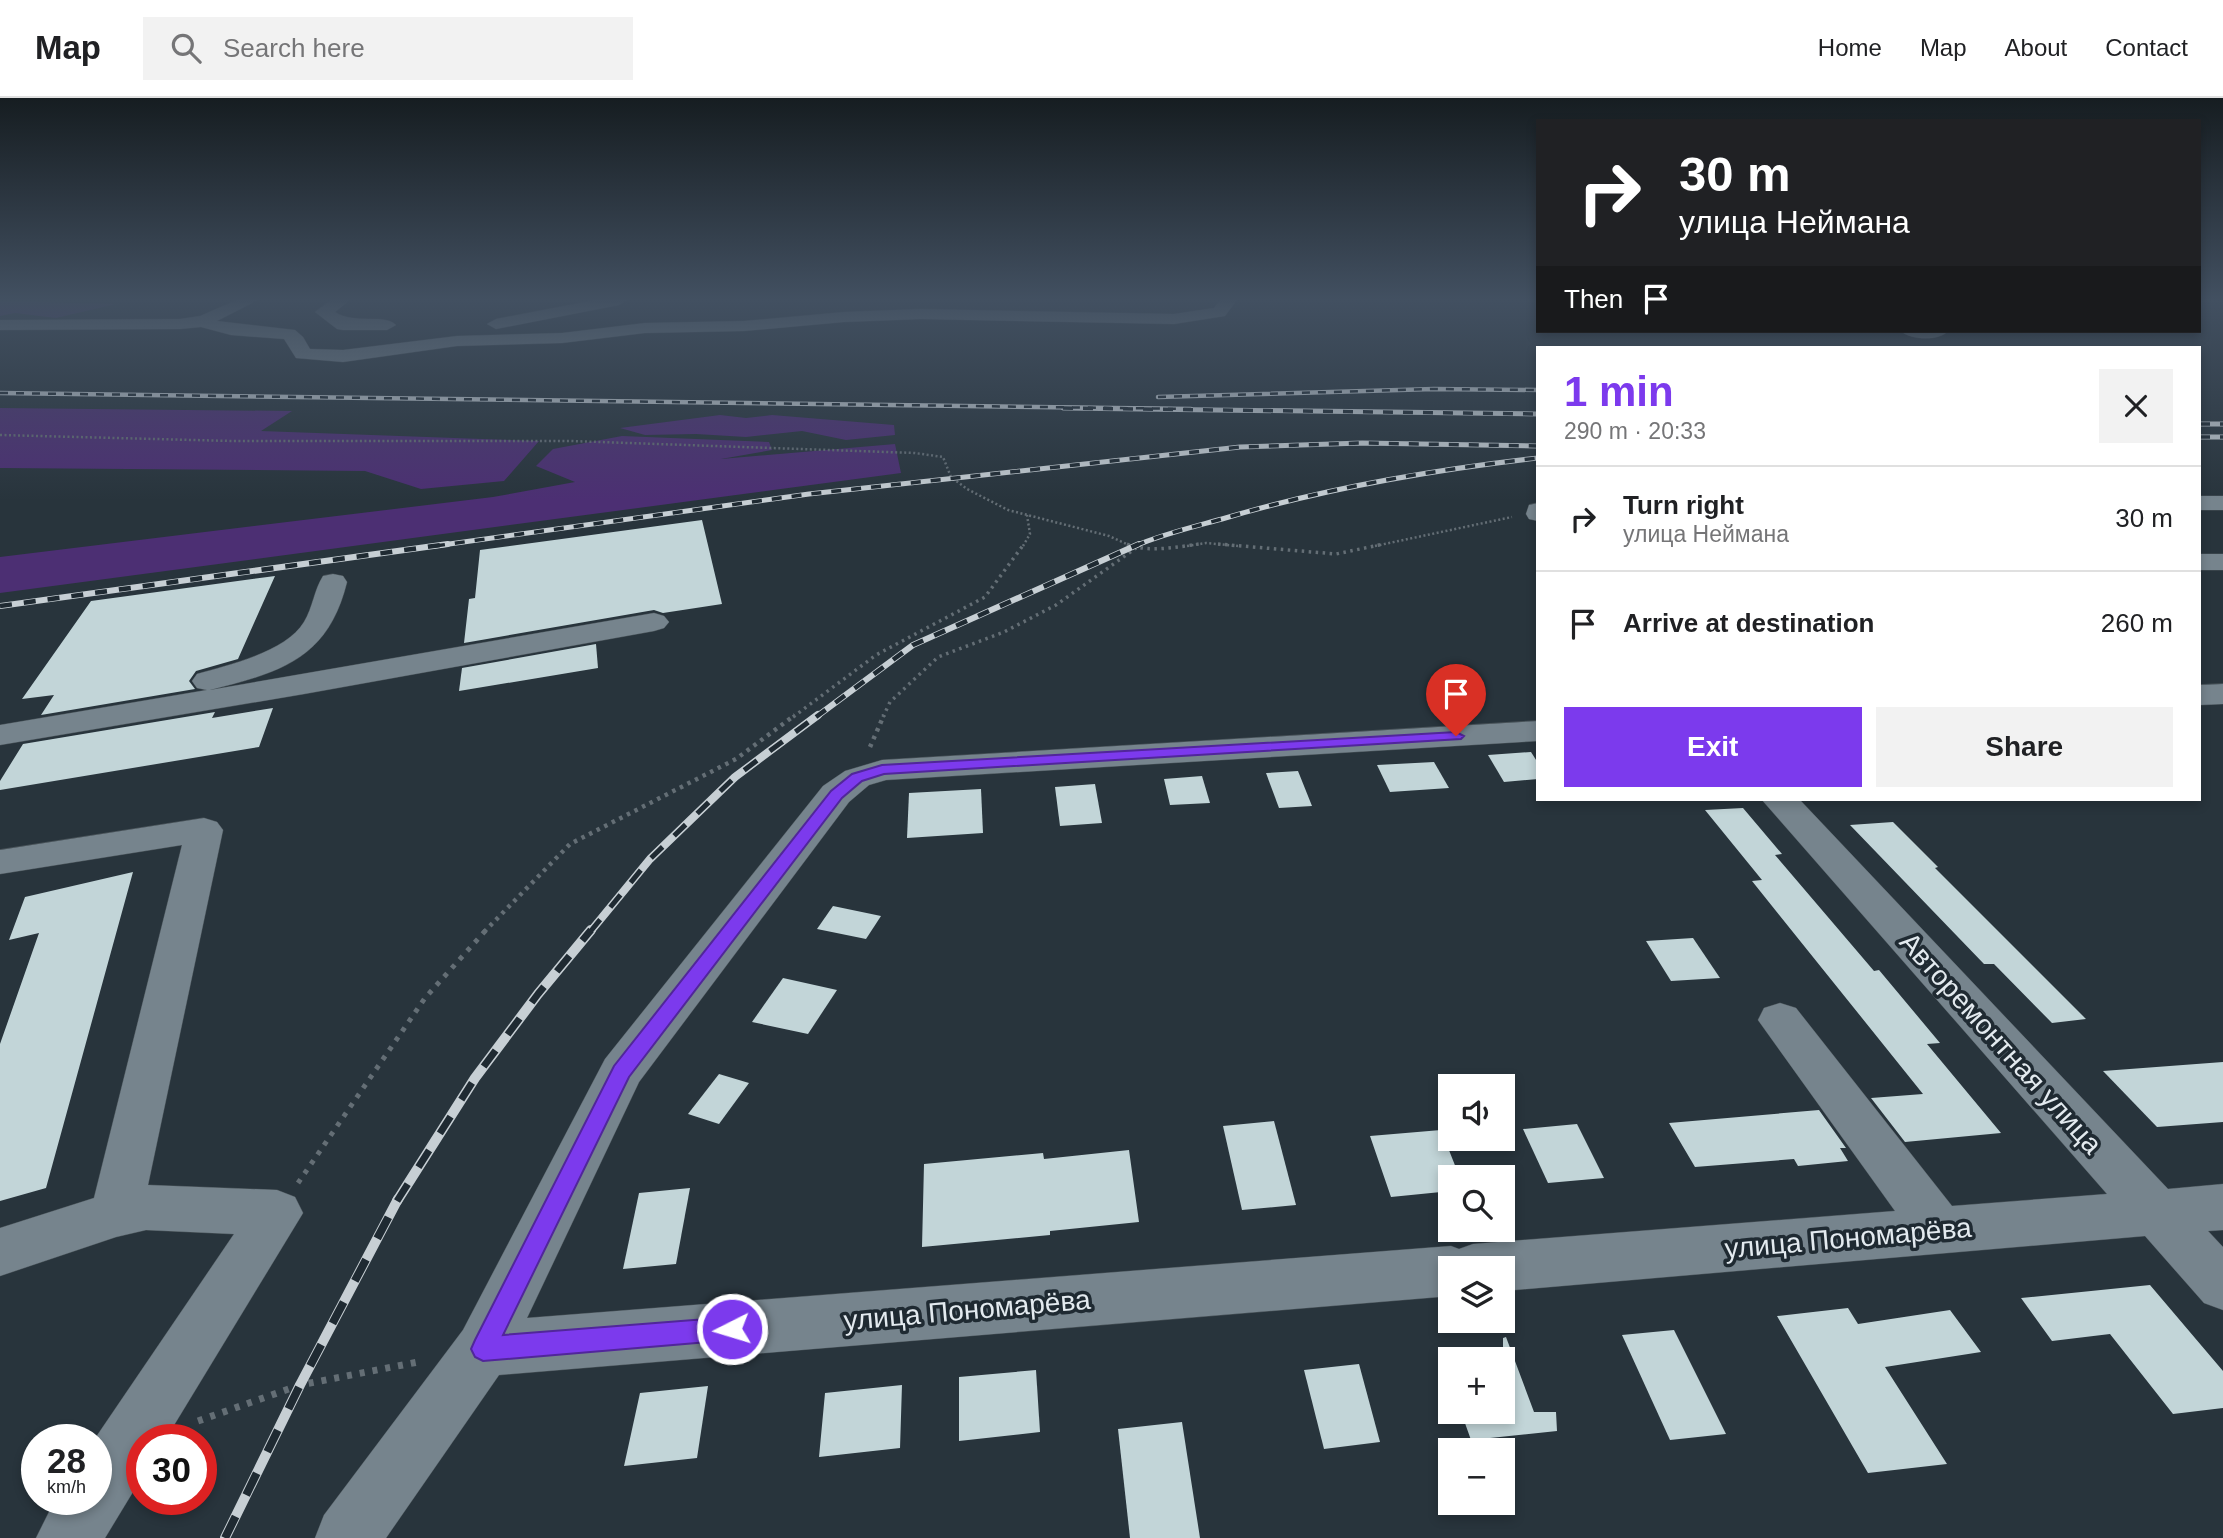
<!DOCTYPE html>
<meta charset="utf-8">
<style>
:root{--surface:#fff;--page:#f2f2f2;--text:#202124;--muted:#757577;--line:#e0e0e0;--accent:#7c3aed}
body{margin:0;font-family:Helvetica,sans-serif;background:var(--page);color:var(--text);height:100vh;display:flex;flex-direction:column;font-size:26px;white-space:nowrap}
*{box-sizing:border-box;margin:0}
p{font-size:23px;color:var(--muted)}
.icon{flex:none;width:38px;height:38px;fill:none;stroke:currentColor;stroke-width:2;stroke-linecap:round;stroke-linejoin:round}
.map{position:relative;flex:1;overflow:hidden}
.side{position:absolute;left:1536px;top:248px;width:665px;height:455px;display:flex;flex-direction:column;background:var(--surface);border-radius:0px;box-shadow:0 4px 10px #0003}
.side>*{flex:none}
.guide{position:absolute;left:1536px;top:21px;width:665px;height:214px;border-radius:0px;box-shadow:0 4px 10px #0003;background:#202124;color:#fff;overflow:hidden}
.tools{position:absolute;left:1438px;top:976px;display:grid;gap:14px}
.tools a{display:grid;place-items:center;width:77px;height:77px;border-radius:0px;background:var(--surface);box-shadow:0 4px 10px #0003;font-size:35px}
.speed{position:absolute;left:21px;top:1326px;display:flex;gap:14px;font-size:35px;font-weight:700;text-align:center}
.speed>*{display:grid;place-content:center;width:91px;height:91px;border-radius:50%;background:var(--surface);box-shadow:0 4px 10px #0003;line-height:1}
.speed small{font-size:18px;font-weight:400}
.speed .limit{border:10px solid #d22;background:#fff;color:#111}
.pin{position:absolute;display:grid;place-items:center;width:60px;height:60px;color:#fff;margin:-72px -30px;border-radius:50% 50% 50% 0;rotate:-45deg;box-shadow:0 0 7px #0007}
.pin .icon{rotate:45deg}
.me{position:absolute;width:77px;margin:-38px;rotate:265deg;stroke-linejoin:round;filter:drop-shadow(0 0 5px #0008)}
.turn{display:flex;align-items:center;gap:24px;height:147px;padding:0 28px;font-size:32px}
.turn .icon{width:91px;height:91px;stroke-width:2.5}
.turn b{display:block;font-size:49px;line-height:60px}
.then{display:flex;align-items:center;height:66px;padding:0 28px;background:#0003;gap:14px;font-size:26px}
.round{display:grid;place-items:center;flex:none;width:74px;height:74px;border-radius:0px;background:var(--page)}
.overview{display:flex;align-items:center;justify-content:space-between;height:119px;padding:0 28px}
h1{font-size:42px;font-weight:700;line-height:52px;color:var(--accent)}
.action{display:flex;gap:14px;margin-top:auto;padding:14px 28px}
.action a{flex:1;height:80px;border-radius:0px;background:var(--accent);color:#fff;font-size:28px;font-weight:700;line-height:80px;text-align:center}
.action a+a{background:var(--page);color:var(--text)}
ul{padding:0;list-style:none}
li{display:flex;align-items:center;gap:21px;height:105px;padding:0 28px;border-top:2px solid var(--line)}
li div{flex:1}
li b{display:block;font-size:26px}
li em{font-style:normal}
header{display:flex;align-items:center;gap:42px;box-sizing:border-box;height:98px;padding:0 35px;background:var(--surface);border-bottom:2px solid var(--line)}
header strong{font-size:33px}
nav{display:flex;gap:38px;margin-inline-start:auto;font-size:24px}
.search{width:490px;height:63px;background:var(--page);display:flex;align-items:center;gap:18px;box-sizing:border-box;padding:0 24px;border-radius:0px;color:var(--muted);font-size:26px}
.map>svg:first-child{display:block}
.green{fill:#4c2f73}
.building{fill:#c2d5d8}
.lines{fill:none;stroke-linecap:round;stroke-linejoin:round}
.minor-casing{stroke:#485258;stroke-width:1}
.path-far4{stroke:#646e75;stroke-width:2.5;stroke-dasharray:2 2.5;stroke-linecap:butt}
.path-far3{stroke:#646e75;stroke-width:3.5;stroke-dasharray:2.5 4.5;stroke-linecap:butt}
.path-far2{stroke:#646e75;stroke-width:4.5;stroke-dasharray:3.5 5;stroke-linecap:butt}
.path-far1{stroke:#646e75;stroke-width:5;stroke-dasharray:4.5 7;stroke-linecap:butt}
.path{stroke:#646e75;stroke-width:7;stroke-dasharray:5 8;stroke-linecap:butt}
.minor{fill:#76848d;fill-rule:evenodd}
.rail-far5-casing{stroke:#c7cfd4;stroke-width:4.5}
.rail-far4-casing{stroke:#c7cfd4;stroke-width:5}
.rail-far3-casing{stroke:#c7cfd4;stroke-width:6}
.rail-far2-casing{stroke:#c7cfd4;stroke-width:8}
.rail-far1-casing{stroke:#c7cfd4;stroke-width:10}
.rail-casing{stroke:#c7cfd4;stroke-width:10}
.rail-far5{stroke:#1f2a32;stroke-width:2.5;stroke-dasharray:8;stroke-linecap:butt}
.rail-far4{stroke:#1f2a32;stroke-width:3.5;stroke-dasharray:10;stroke-linecap:butt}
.rail-far3{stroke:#1f2a32;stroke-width:4.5;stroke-dasharray:12;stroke-linecap:butt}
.rail-far2{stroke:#1f2a32;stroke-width:5;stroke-dasharray:16;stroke-linecap:butt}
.rail-far1{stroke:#1f2a32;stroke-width:7;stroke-dasharray:20;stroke-linecap:butt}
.rail{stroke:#1f2a32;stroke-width:8;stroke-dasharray:24;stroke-linecap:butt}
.route{fill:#7c3aed;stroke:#51269a;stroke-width:2}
.labels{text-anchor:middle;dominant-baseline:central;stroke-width:7;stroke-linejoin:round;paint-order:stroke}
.near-street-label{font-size:28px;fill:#e3eaef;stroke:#1f2a32}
</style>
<header>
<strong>Map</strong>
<div class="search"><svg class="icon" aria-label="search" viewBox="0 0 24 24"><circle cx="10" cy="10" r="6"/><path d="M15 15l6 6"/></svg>Search here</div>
<nav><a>Home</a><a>Map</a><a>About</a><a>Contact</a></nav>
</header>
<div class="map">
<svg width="2223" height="1440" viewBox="0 0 2223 1440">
<rect width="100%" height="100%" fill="#28343c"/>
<g class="green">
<polygon points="0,203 116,206 56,220 15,215 0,218"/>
<polygon points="0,310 292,313 261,333 539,343 504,383 421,391 365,373 0,370"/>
<polygon points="720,317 746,320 772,317 894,327 895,337 846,342 802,333 746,339 696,336 645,337 620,330"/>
<polygon points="622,338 769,344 772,352 721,361 895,346 901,375 0,495 0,459 493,399 575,384 536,368 553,351"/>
</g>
<g class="building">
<polygon points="702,422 722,506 663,515 654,512 464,545 469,501 475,500 480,452"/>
<polygon points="275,478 238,561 196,573 189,583 195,591 41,617 54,597 22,601 91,503"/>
<polygon points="596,546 598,570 459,593 462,570"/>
<polygon points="273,610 259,649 0,692 0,683 23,646 215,614 212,620"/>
<polygon points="1531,654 1538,665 1538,681 1504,684 1488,657"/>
<polygon points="1434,664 1449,690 1390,694 1377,667"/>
<polygon points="1298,673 1312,708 1279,710 1266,675"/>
<polygon points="1202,678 1210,705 1170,707 1164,681"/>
<polygon points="1095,686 1102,725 1060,728 1055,689"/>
<polygon points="981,691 983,735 907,740 909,695"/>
<polygon points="1743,710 1782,756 1775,757 1874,873 1879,872 1940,945 1927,946 2001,1035 1905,1044 1871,1000 1923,996 1752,783 1762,782 1705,712"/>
<polygon points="1893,724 1938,769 1935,770 2086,921 2052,925 1994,866 1984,866 1850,727"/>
<polygon points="133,774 46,1090 0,1103 0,946 39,835 9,842 25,799"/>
<polygon points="833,808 881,818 866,841 817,831"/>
<polygon points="1693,840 1720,880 1671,883 1646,843"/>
<polygon points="783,880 837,892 808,936 752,924"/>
<polygon points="2223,964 2223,1024 2157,1029 2103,973"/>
<polygon points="719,976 749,985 719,1026 688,1016"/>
<polygon points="1819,1012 1846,1050 1840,1050 1848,1063 1798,1068 1794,1061 1695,1069 1669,1025"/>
<polygon points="1274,1023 1296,1107 1242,1112 1223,1028"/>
<polygon points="1577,1026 1604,1080 1548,1085 1523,1031"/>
<polygon points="1441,1032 1460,1080 1451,1080 1451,1093 1391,1099 1370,1038"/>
<polygon points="1129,1052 1139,1124 1050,1133 1050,1137 922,1149 924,1066 1043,1055 1044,1061"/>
<polygon points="690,1090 676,1166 623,1171 639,1095"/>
<polygon points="2150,1187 2223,1273 2223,1310 2173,1316 2110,1236 2052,1243 2021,1200"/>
<polygon points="1848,1210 1858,1226 1950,1212 1981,1254 1885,1269 1947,1366 1868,1375 1777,1218"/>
<polygon points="1674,1232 1726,1336 1670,1342 1622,1237"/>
<polygon points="1506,1239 1534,1314 1556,1314 1557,1333 1471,1342 1461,1314 1503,1314 1503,1240"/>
<polygon points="1359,1266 1380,1344 1324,1351 1304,1272"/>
<polygon points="1036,1272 1040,1334 959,1343 959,1279"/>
<polygon points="902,1287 900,1350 819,1359 825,1295"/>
<polygon points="708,1288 697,1360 624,1368 640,1295"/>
<polygon points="1182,1324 1200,1440 1130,1440 1118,1331"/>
</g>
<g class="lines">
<defs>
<g id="minor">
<polygon points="237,202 258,202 217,223 295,232 303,239 310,251 343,252 457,238 562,235 645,225 744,223 844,214 921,211 1174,216 1214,210 1220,202 1237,202 1225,218 1174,226 921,221 844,224 744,233 645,235 562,245 457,248 343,264 296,260 284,241 231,237 201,229 180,231 0,232 0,222 180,221 200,218"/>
<path d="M331 202H350L335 214C355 227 384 215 396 227L387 232H343L337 231 315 214Z"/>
<polygon points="595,202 627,202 619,207 496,231 487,226 496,221"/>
<path d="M1901 233H1946L1947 234C1938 243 1910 242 1901 233Z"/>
<rect x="2200" y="398" width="23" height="14"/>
<polygon points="1538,405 1538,423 1529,421 1526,416 1529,407"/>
<rect x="2200" y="456" width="23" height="16"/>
<path d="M333 476 343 478 347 484C328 561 281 574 210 592L654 515 664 518 669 524 664 530 654 533 304 596 0 647V627L207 592 197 590 192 583 197 576C228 567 286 554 304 524 313 509 314 492 323 478Z"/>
<polygon points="2223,586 2223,606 2200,607 2200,587"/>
<polygon points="1538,623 1538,643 886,682 869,687 849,704 639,984 527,1220 1451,1148 1459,1151 1473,1146 1895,1113 1758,922 1764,910 1780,905 1796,910 1952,1108 2107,1096 1762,702 1800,702 2168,1091 2223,1086 2223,1132 2208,1133 2223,1149 2223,1212 2204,1205 2145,1138 1503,1193 1503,1171 1451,1171 1451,1198 499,1277 386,1440 315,1440 324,1417 463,1232 605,961 823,688 845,673 882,662"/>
<polygon points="204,720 217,724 223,732 148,1087 277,1092 295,1099 303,1115 165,1342 142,1342 142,1379 105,1440 36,1440 55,1402 96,1402 94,1342 234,1136 146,1132 116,1139 0,1178 0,1130 94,1100 182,747 0,776 0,752"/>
</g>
</defs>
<use href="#minor" class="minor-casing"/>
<g class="path-far4">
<polyline points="0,337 232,343 571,343 915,355 943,359 951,379 967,391 1008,412 1109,438 1131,448"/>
<polyline points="1023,448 1030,436 1027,417"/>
<polyline points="1187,448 1206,445 1238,448"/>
<polyline points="1375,448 1512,419"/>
</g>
<g class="path-far3">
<path d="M1127 446C1148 455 1177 449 1199 446"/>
<polyline points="1218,446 1336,456 1384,446"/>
<polyline points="793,619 876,557 985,499 1024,446"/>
<polyline points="883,619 890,604 938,559 1004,534 1056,507 1136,450"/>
</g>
<g class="path-far2">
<polyline points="870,649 884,617"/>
<polyline points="484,834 570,746 736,661 795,617"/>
</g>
<polyline class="path-far1" points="298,1085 425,900 486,832"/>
<polyline class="path" points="198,1323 300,1287 418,1264"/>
<use href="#minor" class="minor"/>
<defs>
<g id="rail-far5">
<polyline points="0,295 1191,311"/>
<polyline points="1158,299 1434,291 1538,292"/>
</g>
<g id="rail-far4">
<polyline points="1063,310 1538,316"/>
<polyline points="2200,326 2223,326"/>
<polyline points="2200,339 2223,339"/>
<polyline points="435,448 809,396 1240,349 1362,345 1538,348"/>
<path d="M1135 448C1163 436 1193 429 1222 421 1326 390 1431 372 1538 360"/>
</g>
<g id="rail-far3">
<polyline points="0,508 448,446"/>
<polyline points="816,619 913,547 1139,446"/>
</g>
<polyline id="rail-far2" points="590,834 650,761 735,679 818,617"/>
<polyline id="rail-far1" points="397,1103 475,980 538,896 591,832"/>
<polyline id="rail" points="225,1440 300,1287 398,1101"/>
</defs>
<use href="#rail-far5" class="rail-far5-casing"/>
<use href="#rail-far4" class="rail-far4-casing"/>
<use href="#rail-far3" class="rail-far3-casing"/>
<use href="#rail-far2" class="rail-far2-casing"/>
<use href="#rail-far1" class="rail-far1-casing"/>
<use href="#rail" class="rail-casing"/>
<use href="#rail-far5" class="rail-far5"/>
<use href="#rail-far4" class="rail-far4"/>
<use href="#rail-far3" class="rail-far3"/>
<use href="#rail-far2" class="rail-far2"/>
<use href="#rail-far1" class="rail-far1"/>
<use href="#rail" class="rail"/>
</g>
<linearGradient id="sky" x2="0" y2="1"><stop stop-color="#161d21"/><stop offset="0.5" stop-color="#425061"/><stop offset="1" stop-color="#425061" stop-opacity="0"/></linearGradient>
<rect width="2223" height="403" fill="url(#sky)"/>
<polygon class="route" points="1456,634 1464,638 1461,641 884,676 862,683 842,700 629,979 503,1237 732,1219 741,1222 744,1231 741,1239 732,1242 483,1263 475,1259 471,1251 475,1242 614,968 831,693 852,676 882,667"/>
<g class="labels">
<g class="near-street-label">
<text transform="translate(2001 945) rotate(48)">Авторемонтная улица</text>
<text transform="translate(1848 1140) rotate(-5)">улица Пономарёва</text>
<text transform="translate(967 1212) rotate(-5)">улица Пономарёва</text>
</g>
</g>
</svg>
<div class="tools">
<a><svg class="icon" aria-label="sound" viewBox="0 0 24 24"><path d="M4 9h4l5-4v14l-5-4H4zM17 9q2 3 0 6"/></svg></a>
<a><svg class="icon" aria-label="search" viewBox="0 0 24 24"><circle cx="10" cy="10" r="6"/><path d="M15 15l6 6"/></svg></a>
<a><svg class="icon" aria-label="layers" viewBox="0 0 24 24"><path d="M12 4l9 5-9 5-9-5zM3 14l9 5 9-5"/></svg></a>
<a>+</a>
<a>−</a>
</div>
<div class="speed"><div>28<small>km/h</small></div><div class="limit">30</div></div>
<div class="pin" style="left:1456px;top:638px;background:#d93025"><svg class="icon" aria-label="arrive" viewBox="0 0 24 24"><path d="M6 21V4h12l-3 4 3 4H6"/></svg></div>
<svg class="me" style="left:732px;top:1231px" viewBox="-20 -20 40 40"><circle r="17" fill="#7c3aed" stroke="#fff" stroke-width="3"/><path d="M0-11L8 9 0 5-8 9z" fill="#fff"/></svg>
<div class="guide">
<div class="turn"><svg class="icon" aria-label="right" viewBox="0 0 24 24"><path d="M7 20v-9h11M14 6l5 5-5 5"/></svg><div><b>30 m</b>улица Неймана</div></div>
<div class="then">Then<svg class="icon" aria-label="arrive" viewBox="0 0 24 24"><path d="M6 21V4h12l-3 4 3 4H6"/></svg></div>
</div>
<section class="side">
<div class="overview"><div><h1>1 min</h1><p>290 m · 20:33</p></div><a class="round"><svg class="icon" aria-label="close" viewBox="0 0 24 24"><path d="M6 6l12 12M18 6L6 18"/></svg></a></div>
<ul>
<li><svg class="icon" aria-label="right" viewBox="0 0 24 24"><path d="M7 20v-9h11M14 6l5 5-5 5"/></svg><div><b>Turn right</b><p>улица Неймана</p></div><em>30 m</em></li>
<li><svg class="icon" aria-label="arrive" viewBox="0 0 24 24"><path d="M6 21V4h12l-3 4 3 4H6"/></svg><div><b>Arrive at destination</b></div><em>260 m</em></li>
</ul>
<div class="action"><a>Exit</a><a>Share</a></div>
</section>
</div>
